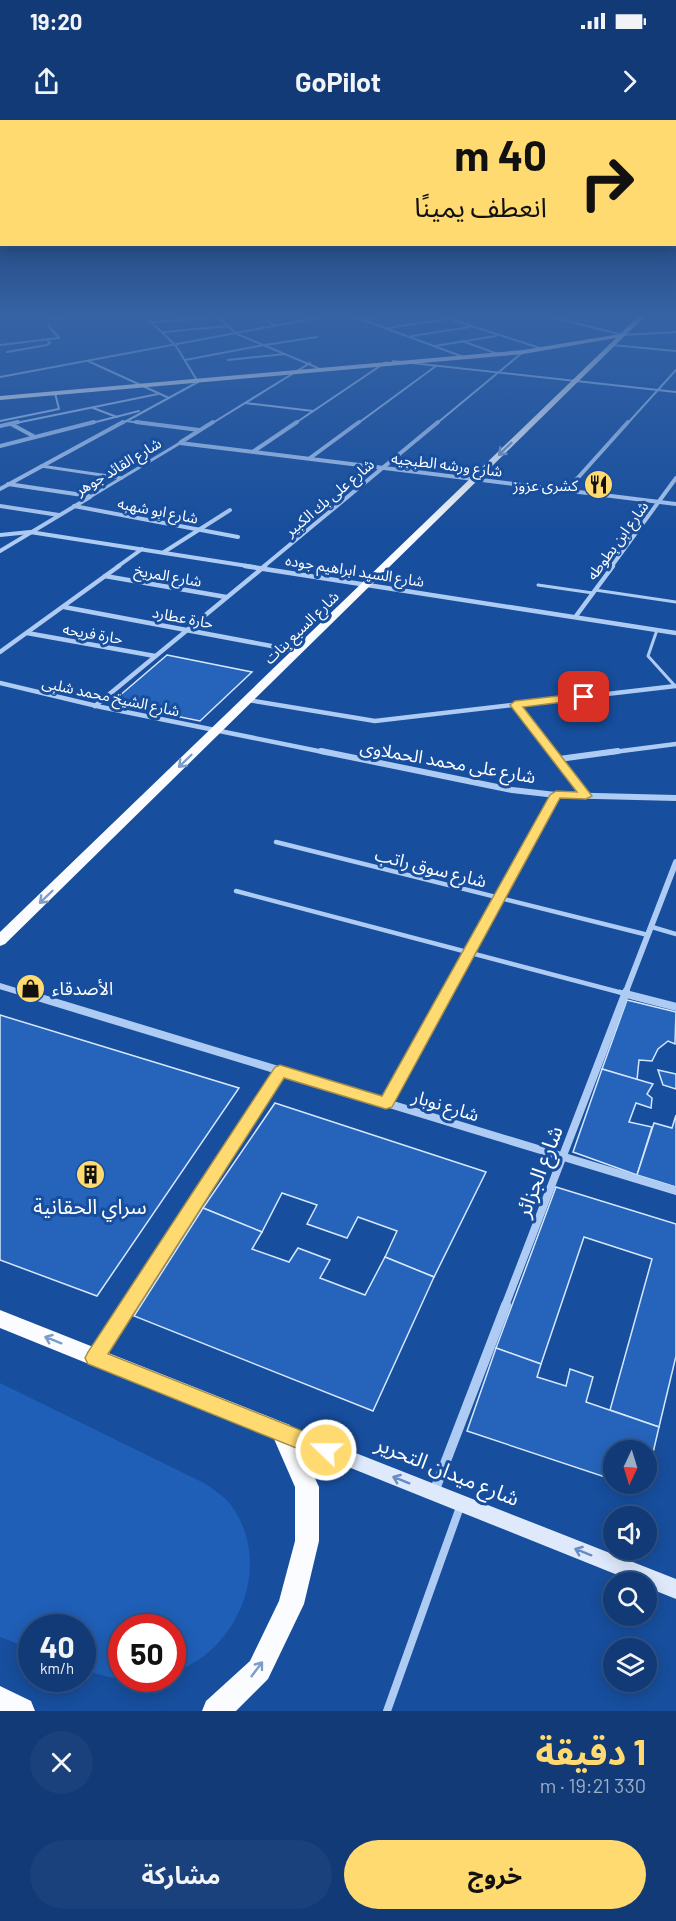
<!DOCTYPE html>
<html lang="ar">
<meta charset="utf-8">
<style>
:root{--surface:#113a76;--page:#1a417b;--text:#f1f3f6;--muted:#9cadc5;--line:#305488;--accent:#ffda70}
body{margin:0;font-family:Barlow,"Noto Sans Arabic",sans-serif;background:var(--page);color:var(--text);direction:rtl;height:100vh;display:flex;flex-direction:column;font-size:22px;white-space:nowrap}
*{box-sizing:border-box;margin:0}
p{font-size:20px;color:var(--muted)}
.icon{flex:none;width:33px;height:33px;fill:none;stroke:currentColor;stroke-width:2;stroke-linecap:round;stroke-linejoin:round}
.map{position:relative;height:1591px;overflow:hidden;direction:ltr}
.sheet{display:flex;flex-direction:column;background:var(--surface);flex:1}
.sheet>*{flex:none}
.banner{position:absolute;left:0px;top:0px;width:676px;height:126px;box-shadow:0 3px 15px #0003,0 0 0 2px var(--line);direction:rtl;background:#ffda70;color:#111;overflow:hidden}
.needle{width:39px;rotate:184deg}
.tools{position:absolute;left:603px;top:1320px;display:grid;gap:12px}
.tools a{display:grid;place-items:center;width:54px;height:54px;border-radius:50%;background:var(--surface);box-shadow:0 3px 15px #0003,0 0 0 2px var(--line);font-size:30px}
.speed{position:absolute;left:18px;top:1494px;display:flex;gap:12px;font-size:30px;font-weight:700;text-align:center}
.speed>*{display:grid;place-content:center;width:78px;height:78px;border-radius:50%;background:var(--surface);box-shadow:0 3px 15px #0003,0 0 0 2px var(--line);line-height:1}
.speed small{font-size:15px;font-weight:400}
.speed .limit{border:9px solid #d22;background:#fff;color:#111}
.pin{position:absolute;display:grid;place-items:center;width:51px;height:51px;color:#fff;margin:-26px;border-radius:12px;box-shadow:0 3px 9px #0006}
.me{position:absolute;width:66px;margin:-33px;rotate:292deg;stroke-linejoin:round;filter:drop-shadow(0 0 4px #0008)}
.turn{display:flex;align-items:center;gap:21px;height:126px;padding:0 30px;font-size:27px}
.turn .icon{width:78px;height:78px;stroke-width:2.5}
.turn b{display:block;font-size:42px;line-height:51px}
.round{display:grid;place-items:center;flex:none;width:63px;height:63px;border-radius:32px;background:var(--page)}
.summary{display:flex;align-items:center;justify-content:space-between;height:102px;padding:0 30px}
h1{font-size:36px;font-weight:700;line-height:45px;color:var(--accent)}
.primary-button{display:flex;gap:12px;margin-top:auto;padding:12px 30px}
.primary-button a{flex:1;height:69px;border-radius:36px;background:var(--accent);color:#111;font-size:24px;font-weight:700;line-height:69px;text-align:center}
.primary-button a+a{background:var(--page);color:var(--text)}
.status{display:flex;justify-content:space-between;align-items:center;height:42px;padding:0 30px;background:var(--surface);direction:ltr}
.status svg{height:16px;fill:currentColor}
header{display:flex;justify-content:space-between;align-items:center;height:78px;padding:0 30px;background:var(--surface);font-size:27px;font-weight:700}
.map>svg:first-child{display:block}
.green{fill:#1f5fb7}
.building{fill:#2664bb;stroke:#d6e7fd;stroke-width:1.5}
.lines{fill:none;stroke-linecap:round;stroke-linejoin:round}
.service-far4{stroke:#aecbf3;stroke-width:2}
.service-far3{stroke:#aecbf3;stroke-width:3}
.service-far2{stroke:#aecbf3;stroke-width:4.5}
.service-far1{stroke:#aecbf3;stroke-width:5}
.service{stroke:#aecbf3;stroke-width:8}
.pedestrian{stroke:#aecbf3;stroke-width:3}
.minor-far5{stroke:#aecbf3;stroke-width:2}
.minor-far4{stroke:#aecbf3;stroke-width:4}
.minor-far3{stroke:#aecbf3;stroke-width:4.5}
.minor-far2{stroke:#aecbf3;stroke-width:6}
.minor-far1{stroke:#aecbf3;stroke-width:8}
.minor{stroke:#aecbf3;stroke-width:10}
.secondary{fill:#deeafc;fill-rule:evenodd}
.primary{fill:#fafcff;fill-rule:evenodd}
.oneway{stroke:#7d9cc9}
.oneway2{stroke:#678cc3}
.route{fill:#ffda70;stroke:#a68e49;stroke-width:1.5}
.labels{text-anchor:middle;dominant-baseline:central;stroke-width:6;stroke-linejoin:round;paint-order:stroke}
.far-street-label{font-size:15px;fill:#fff;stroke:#174e9d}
.far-poi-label{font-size:15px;fill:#fff;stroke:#174e9d;text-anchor:end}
.street-label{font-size:18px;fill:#fff;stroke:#174e9d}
.poi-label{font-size:18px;fill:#fff;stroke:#174e9d;text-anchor:start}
.near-street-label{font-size:21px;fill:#fff;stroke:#174e9d}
.near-poi-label{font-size:21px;fill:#fff;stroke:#174e9d}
</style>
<div class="status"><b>19:20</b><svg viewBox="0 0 49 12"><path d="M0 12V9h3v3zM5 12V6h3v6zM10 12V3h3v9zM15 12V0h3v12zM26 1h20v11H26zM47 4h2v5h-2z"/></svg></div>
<header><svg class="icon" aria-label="forward" viewBox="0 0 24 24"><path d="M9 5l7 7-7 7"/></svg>GoPilot<svg class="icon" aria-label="share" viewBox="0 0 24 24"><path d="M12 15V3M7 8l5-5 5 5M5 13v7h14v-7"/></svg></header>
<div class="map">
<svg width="676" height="1591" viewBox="0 0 676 1591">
<rect width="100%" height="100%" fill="#174e9d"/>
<path class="green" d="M0 1263 206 1364C214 1370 225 1377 231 1385 266 1433 250 1500 204 1536 195 1543 183 1548 173 1554L172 1508H122V1558L152 1559C128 1563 105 1557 83 1549L82 1508H32L31 1529 0 1517Z"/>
<g class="building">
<polygon points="44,193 83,193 74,194 75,197 48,198"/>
<polygon points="167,535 252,552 200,601 111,583"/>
<polygon points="627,880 676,892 675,924 668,921 658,929 652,941 639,940 637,960 602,949"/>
<polygon points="0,895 239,968 97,1176 0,1140"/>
<polygon points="602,949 653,964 647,974 652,978 651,988 636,983 629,1002 652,1007 637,1055 573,1032"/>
<polygon points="658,950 676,954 676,969 663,965"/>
<polygon points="275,983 486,1052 434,1157 385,1137 397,1111 358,1097 347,1118 307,1104 317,1085 282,1073 262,1112 203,1088"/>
<polygon points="676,995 676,1067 637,1055 654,1003 672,1008"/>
<polygon points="556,1067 676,1104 676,1236 659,1307 610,1290 652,1139 584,1117 541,1244 496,1228"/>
<polygon points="203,1088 262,1112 252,1129 289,1142 298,1128 330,1140 320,1158 365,1175 385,1137 434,1157 373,1291 134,1196"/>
<polygon points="496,1228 541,1244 537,1257 566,1266 570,1249 593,1257 586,1282 659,1307 646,1363 646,1330 614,1330 614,1360 467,1311"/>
</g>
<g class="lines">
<g class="service-far4">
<polyline points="0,225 59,218 48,205"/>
<polyline points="265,225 317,217"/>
<polyline points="7,232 47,225 50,223 48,221"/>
<polyline points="0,301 59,289 55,273"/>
</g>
<g class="service-far3">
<polyline points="538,465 593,473"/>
<polyline points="595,470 676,482"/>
<polyline points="657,510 648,536 675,566"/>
</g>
<g class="service-far2">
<polyline points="276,722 648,815"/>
<polyline points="236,771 626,874"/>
<polyline points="652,807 676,814"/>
</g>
<polyline class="service-far1" points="620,872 626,874"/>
<polyline class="service" points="387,1591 460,1387"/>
<g class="pedestrian">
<polyline points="41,346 122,358"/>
<polyline points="90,377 180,323"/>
</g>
<g class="minor-far5">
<polyline points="213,193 237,214 318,248"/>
<polyline points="257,193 275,206"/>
<polyline points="301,193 310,199"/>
<polyline points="344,193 461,236"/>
<polyline points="431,193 543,229"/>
<polyline points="535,193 623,215 676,212"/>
<polyline points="630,193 642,196"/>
<polyline points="145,195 171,193"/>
<polyline points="366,199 416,193"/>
<polyline points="153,202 219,197"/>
<polyline points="388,208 447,199"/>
<polyline points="164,212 228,206"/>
<polyline points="412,216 470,207"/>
<polyline points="462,221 498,234"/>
<polyline points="612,225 676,231"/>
<polyline points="435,226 496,216"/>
<polyline points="185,240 264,225"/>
<polyline points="228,240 285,234"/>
<polyline points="88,241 169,278"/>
<polyline points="393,241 676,272"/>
<polyline points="0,257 343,193"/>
<polyline points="245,283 313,291"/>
<polyline points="93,288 117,297"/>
<polyline points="126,301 148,304"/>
<polyline points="11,304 158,274"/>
<polyline points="88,304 139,291"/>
<polyline points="121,304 198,262 176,226 142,193"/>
<polyline points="211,304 310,243"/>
<polyline points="294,304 386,242"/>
<polyline points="357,304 436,246"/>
<polyline points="436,304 523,232"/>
<polyline points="627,304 676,250"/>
</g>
<g class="minor-far4">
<polyline points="136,302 199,310"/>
<polyline points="11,304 35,317"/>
<polyline points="0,306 18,302"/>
<polyline points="181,322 213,302"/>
<polyline points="180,323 676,384"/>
<polyline points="0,326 94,302"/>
<polyline points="254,331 297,302"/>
<polyline points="310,338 359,302"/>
<polyline points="8,364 89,376"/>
<polyline points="0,369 123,302"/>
<polyline points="566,371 628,302"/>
<polyline points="0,386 59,395"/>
<polyline points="74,386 238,417"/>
<polyline points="0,415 30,412 254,447"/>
<polyline points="0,431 90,377"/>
<polyline points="164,432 230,390"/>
<polyline points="117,447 142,429"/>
<polyline points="263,447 438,302"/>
<polyline points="611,447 676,358"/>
</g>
<g class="minor-far3">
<polyline points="245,446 676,513"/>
<polyline points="105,456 226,477"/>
<polyline points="64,487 298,531"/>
<polyline points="576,496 613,446"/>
<polyline points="27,513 155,536"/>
<polyline points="0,532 119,446"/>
<polyline points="0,563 101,587 328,633"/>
<polyline points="248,580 375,601 676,566"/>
<polyline points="515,585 552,633"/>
<polyline points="95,586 265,446"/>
<polyline points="606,633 676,624"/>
</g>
<g class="minor-far2">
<polyline points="321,631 512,670 556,675 676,678"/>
<polyline points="551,631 586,676"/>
<polyline points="559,639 618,631"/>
<polyline points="0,866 26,874"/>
<polyline points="446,874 556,675"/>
<polyline points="625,874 676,742"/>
</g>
<g class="minor-far1">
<polyline points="21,872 676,1071"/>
<polyline points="626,874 676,887"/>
<polyline points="386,983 447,872"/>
<polyline points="128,1186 280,951"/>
<polyline points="505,1186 626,872"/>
</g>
<g class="minor">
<polyline points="97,1235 129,1185"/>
<polyline points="434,1372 506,1185"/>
</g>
<polygon class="secondary" points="282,1304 676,1459 676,1479 646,1467 646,1462 635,1462 276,1318 273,1312 276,1306"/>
<g class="primary">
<polygon points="642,193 648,193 5,824 0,826 0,812 616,218 523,234 0,280 0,276 523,230 620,214"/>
<polygon points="0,1190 290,1305 319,1367 319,1421 304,1484 268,1559 236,1591 202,1591 206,1581 250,1541 279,1481 295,1421 295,1367 274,1319 0,1208"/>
<polygon points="0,1566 31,1581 35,1591 0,1591"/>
</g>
</g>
<defs><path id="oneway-shaft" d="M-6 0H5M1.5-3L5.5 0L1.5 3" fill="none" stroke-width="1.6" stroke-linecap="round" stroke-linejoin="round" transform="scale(1.5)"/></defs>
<g class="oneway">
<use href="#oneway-shaft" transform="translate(505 329) rotate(136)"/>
<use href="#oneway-shaft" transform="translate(185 641) rotate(136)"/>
<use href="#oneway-shaft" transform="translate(46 777) rotate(136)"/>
<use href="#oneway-shaft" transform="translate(53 1220) rotate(-158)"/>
<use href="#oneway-shaft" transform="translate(257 1549) rotate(-53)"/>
</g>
<g class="oneway2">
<use href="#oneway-shaft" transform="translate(401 1360) rotate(-158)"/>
<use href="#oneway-shaft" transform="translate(583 1432) rotate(-158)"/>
</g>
<linearGradient id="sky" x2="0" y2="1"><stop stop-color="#0d2b56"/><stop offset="0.47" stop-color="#3663a5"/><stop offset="1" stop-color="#3663a5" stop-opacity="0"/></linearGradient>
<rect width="676" height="415" fill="url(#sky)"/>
<polygon class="route" points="584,573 589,577 587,579 523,587 592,676 586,679 560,678 392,987 386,989 284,958 108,1234 333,1323 336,1330 333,1337 326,1340 88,1244 85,1238 88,1232 275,947 280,945 382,976 550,675 556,671 577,672 510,585 515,581"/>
<defs>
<symbol id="restaurant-disc" viewBox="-11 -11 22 22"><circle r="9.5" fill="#ffda70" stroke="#174e9d"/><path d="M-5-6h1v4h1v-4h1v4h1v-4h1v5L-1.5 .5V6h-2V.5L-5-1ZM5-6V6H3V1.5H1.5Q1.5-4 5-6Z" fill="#111"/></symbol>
<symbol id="shop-disc" viewBox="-11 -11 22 22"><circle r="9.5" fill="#ffda70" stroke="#174e9d"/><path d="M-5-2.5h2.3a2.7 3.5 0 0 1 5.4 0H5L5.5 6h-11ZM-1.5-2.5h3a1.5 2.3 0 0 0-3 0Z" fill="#111"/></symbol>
<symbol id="building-disc" viewBox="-11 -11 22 22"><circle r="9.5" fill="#ffda70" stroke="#174e9d"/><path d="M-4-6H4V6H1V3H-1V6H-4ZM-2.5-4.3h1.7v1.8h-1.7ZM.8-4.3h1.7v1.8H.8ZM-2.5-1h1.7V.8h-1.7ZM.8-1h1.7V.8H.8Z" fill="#111"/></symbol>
</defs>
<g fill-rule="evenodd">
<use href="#restaurant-disc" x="582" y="348" width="33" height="33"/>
<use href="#shop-disc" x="14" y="852" width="33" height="33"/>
<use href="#building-disc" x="74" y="1038" width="33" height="33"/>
</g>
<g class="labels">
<g class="far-street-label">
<text transform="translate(447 344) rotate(7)">شارع ورشه الطبجيه</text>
<text transform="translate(118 346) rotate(-31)">شارع القائد جوهر</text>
<text transform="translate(329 377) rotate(-40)">شارع على بك الكبير</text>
<text transform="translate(158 390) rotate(11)">شارع ابو شهبه</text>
<text transform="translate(617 420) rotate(-54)">شارع ابن بطوطه</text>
<text transform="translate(355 450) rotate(9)">شارع السيد ابراهيم جوده</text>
<text transform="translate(168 455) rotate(10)">شارع المريخ</text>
<text transform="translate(183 497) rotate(11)">حارة عطارد</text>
<text transform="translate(301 507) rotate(-44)">شارع السبع بنات</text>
<text transform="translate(93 513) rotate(10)">حارة فريحه</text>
<text transform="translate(111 576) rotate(12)">شارع الشيخ محمد شلبى</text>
</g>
<g class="far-poi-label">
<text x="578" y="365">كشرى عزوز</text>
</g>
<g class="street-label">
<text transform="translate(448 641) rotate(10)">شارع على محمد الحملاوى</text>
<text transform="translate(431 747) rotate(14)">شارع سوق راتب</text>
<text transform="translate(446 985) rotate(17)">شارع نوبار</text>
</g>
<g class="poi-label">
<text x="52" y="868">الأصدقاء</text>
</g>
<g class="near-street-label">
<text transform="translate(538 1051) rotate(-69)">شارع الجزائر</text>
<text transform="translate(448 1350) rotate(22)">شارع ميدان التحرير</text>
</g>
<g class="near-poi-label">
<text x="90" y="1085">سراي الحقانية</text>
</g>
</g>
</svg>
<div class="tools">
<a><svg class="needle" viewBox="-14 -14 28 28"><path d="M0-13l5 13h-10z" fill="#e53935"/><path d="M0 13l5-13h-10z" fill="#9cadc5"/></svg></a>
<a><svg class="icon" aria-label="sound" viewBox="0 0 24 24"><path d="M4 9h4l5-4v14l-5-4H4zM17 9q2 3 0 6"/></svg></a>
<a><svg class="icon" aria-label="search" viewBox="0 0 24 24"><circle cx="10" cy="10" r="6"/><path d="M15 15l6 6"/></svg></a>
<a><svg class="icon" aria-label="layers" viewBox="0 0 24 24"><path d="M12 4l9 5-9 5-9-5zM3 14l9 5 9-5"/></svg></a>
</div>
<div class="speed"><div>40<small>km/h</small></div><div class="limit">50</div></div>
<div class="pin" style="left:584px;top:577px;background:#d93025"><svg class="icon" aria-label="arrive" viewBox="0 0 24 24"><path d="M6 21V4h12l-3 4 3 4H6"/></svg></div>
<svg class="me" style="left:326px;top:1330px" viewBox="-20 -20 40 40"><circle r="17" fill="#ffda70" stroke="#fff" stroke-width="3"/><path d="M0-11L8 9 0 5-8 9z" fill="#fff"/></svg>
<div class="banner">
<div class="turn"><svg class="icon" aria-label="right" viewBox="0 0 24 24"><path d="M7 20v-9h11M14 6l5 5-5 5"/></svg><div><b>40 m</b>انعطف يمينًا</div></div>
</div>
</div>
<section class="sheet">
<div class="summary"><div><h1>1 دقيقة</h1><p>330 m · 19:21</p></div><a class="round"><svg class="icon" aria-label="close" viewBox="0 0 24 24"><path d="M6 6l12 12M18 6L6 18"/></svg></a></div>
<div class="primary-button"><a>خروج</a><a>مشاركة</a></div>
</section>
